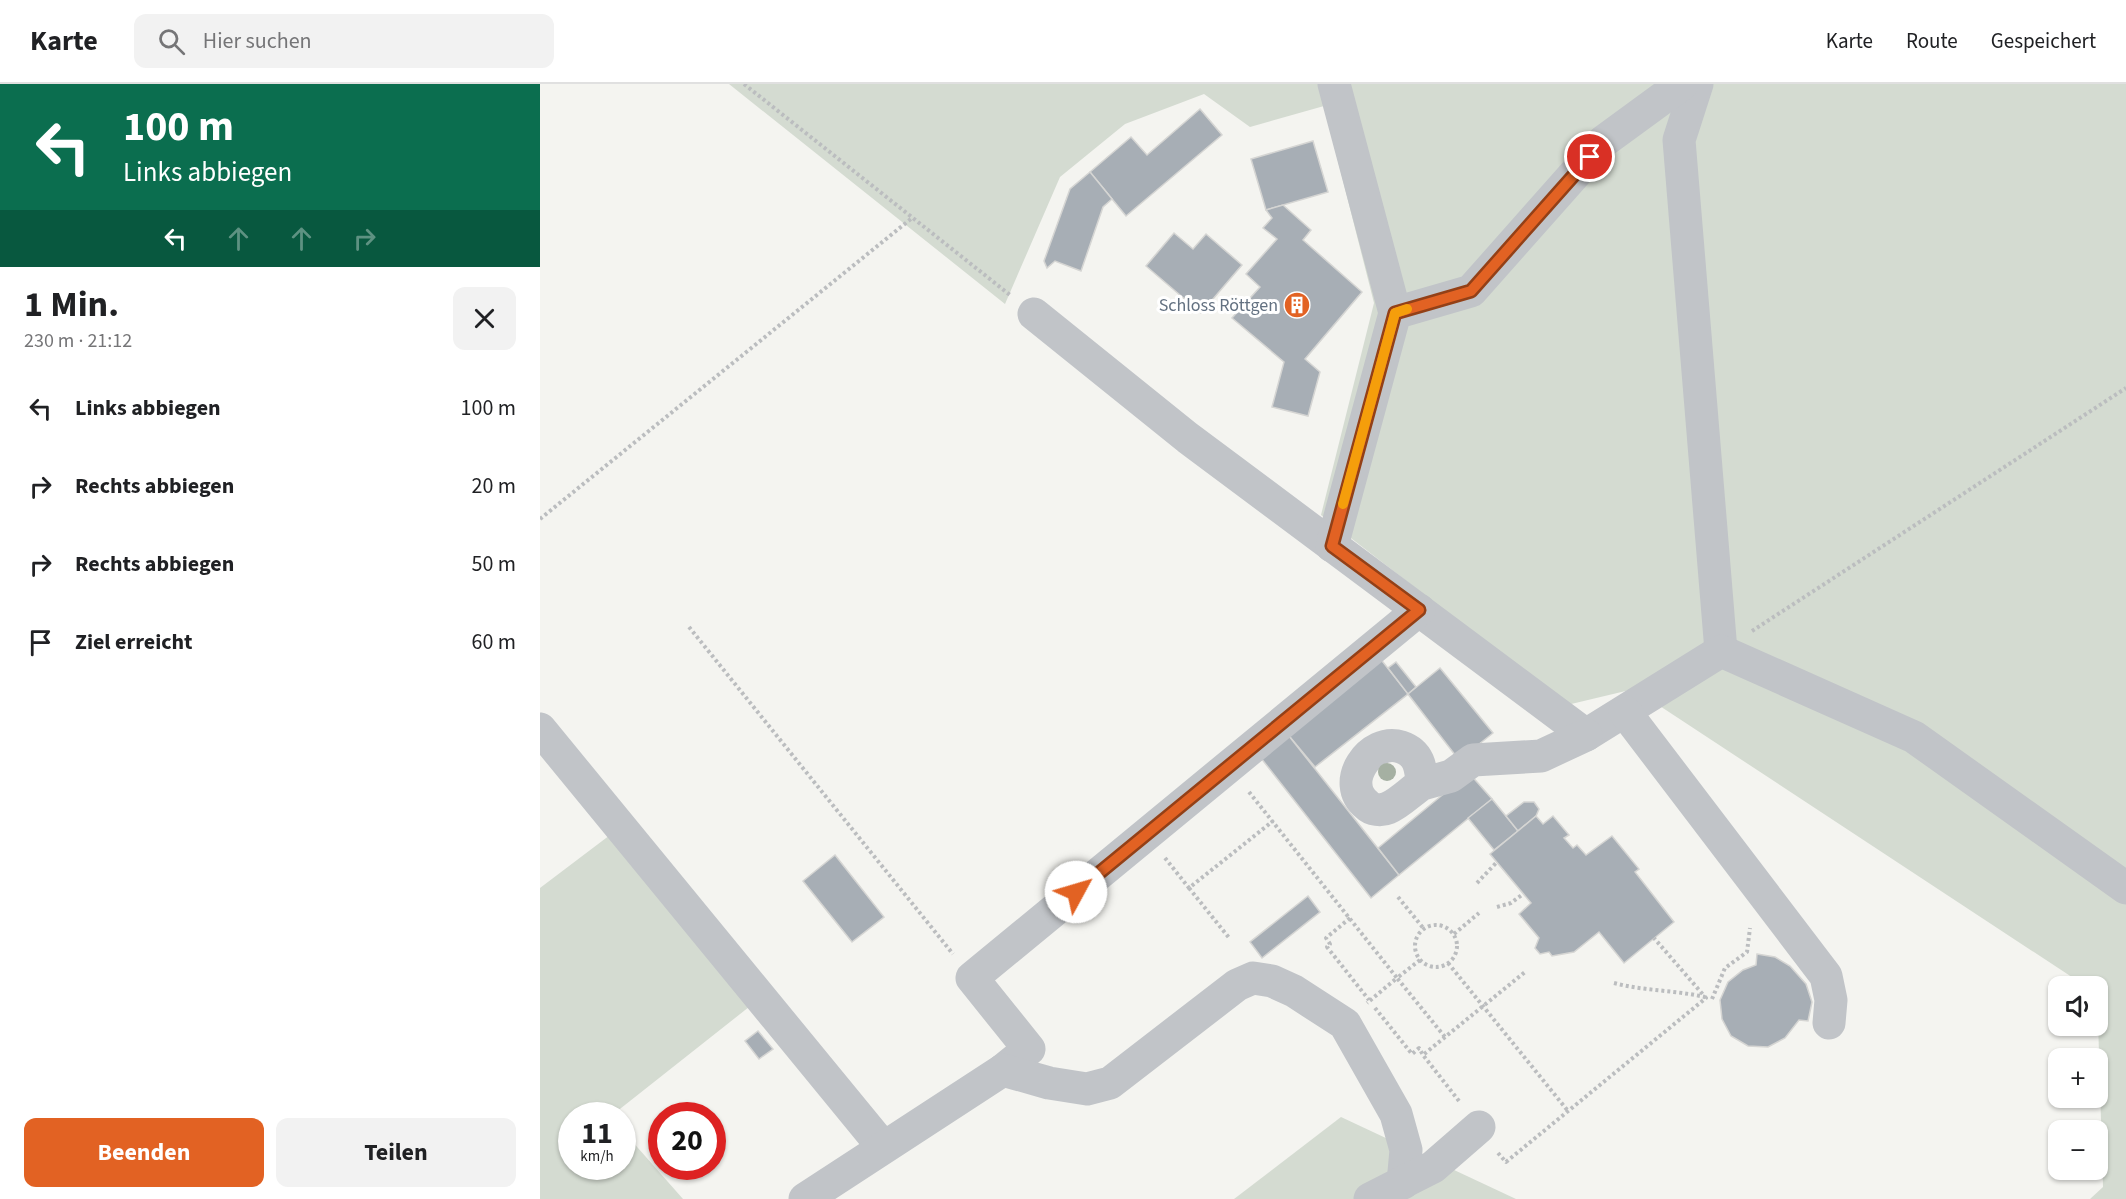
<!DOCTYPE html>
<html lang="de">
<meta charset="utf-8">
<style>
:root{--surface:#fff;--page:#f2f2f2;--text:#202124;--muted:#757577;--line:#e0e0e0;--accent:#e26223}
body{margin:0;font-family:"Source Sans 3",sans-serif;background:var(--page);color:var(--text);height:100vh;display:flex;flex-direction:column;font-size:22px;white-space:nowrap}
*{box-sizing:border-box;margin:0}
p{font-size:20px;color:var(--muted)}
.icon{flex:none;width:33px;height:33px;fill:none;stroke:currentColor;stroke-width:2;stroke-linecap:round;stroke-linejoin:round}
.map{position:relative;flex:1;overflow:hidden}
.side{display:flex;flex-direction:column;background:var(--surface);width:540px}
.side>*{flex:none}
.hud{background:#0b6e4f;color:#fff;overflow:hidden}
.controls{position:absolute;left:1508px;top:892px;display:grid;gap:12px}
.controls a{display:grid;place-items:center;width:60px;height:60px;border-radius:12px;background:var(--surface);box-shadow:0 2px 4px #0004;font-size:30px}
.speed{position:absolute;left:18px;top:1018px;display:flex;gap:12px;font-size:30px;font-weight:700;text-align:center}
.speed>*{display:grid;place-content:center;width:78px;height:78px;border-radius:50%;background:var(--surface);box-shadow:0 2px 4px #0004;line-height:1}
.speed small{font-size:15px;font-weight:400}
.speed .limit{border:9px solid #d22;background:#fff;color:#111}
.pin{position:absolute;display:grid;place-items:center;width:51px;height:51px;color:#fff;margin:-26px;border:3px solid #fff;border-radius:50%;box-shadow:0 2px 6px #0007}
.me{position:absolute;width:66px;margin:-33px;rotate:51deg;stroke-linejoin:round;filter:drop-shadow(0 0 4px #0008)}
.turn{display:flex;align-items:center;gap:21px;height:126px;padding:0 24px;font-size:27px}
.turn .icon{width:78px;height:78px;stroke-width:2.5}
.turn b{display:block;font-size:42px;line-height:51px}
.lanes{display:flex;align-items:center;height:57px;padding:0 24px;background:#0003;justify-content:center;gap:30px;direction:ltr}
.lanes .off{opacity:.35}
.round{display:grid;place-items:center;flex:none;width:63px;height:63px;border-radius:12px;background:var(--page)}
.overview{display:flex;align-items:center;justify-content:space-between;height:102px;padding:0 24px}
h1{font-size:36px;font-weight:700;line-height:45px}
.button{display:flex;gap:12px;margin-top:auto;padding:12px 24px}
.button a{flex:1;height:69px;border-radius:12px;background:var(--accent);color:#fff;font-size:24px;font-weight:700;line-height:69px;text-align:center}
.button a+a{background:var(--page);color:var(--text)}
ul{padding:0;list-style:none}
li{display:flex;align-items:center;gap:18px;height:78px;padding:0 24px}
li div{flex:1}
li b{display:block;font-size:22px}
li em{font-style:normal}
header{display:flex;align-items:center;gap:36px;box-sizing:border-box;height:84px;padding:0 30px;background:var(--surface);border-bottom:2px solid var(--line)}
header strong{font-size:28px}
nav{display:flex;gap:33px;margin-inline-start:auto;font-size:21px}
.search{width:420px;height:54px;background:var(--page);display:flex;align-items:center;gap:15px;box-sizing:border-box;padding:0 21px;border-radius:12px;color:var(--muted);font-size:22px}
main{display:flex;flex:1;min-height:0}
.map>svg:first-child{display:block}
.green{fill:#d4dbd1}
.building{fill:#a7aeb5;stroke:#d5d5d3;stroke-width:1.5}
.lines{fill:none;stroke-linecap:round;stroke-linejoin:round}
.path{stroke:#bbbdbf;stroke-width:4;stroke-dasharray:3 3;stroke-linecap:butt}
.minor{stroke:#c1c4c8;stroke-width:33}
.tree{fill:#a5b0a2}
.route-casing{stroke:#934017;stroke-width:15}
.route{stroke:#e26223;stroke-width:10}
.slow{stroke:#f59e0b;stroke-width:10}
.labels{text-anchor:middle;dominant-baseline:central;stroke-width:6;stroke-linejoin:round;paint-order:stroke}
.poi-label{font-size:18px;fill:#637181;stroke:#fff;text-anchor:end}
</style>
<header>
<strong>Karte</strong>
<div class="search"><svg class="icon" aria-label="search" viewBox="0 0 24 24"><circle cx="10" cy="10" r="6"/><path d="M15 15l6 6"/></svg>Hier suchen</div>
<nav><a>Karte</a><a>Route</a><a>Gespeichert</a></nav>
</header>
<main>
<section class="side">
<div class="hud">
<div class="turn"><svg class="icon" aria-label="left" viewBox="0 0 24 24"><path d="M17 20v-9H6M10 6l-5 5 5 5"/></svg><div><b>100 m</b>Links abbiegen</div></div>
<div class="lanes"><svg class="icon" aria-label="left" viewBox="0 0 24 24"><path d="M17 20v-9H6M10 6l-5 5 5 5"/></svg><svg class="icon off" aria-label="ahead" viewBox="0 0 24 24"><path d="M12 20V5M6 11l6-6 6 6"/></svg><svg class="icon off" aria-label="ahead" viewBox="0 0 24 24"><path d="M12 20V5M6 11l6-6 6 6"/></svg><svg class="icon off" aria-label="right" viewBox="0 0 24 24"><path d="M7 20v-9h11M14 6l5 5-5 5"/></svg></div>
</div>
<div class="overview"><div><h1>1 Min.</h1><p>230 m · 21:12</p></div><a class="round"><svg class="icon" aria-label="close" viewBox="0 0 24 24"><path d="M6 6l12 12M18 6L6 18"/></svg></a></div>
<ul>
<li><svg class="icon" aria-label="left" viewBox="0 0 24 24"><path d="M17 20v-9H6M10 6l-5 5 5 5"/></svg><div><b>Links abbiegen</b></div><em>100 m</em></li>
<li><svg class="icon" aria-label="right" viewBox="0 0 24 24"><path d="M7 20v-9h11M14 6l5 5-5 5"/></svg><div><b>Rechts abbiegen</b></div><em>20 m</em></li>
<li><svg class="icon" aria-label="right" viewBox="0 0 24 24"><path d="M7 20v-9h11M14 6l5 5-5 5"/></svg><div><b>Rechts abbiegen</b></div><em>50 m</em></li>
<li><svg class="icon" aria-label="arrive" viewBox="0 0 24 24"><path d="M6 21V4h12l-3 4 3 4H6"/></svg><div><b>Ziel erreicht</b></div><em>60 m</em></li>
</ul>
<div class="button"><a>Beenden</a><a>Teilen</a></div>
</section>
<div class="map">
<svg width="1586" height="1115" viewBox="0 0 1586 1115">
<rect width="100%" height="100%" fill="#f4f4f0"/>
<g class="green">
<polygon points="189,0 1586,0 1586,1115 1550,1115 1563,1103 1557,903 1547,903 1094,605 1027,621 781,431 834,219 784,22 710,43 664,10 585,40 520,93 465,220"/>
<polygon points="74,748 214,919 71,1032 32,1032 32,1083 82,1083 83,1047 143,1115 0,1115 0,804"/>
<polygon points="801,1033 976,1115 694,1115"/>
</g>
<g class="building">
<polygon points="660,25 682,51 586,132 550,88 591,53 607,71"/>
<polygon points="773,57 788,108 726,126 711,75"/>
<polygon points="550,88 572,115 563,123 541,187 515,177 507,184 504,177 530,105"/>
<polygon points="743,121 771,146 763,156 822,208 765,275 780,288 768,332 732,323 744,278 692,234 720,203 706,190 737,155 723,144 732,134 726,126"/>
<polygon points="634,149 653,165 666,150 702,181 661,229 606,182"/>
<polygon points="839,573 868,610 775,683 745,647"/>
<polygon points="856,578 876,603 868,610 848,584"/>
<polygon points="900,584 953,649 919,676 868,610"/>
<polygon points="745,647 859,791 831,814 717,669"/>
<polygon points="929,689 952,715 859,791 838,764"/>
<polygon points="952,715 978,747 954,766 928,734"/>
<polygon points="984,718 994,718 999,725 996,732 978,747 966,732"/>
<polygon points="996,732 1003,740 1013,732 1029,751 1024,754 1033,764 1037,761 1046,771 1072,752 1099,785 1095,788 1134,838 1084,879 1059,848 1034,868 1012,872 1009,868 1000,870 995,864 999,854 979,830 991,819 950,770"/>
<polygon points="295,771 344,833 312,858 263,797"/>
<polygon points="768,812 780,828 722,874 710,858"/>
<polygon points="1217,870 1235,873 1250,882 1266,900 1272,918 1268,937 1259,936 1245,954 1228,963 1208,962 1191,952 1182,935 1180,916 1188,898 1203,886 1216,881"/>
<polygon points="218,947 233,965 219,975 205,957"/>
</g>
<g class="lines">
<g class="path">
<polyline points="204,0 470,211"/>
<polyline points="0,435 372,134"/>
<polyline points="149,543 413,870"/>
<polyline points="1212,547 1586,304"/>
<polyline points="709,708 857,894 827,919"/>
<polyline points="625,774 649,804 733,737"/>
<polyline points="937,799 957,778"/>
<polyline points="649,804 690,855"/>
<polyline points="858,813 884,845"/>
<polyline points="957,823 971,819 983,810"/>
<polyline points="810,834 786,854 790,860 787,863 829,916"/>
<circle cx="896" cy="862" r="21"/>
<polyline points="914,850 939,829"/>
<polyline points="880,876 857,894 905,953"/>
<polyline points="908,879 1028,1027"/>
<path d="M1074 899C1104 907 1134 906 1165 913"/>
<polyline points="1172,915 1185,884 1207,868 1210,844"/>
<polyline points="835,924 872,970 879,964 883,971"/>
<polyline points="919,1017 883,971 985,888"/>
<polyline points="958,1069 966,1078 1166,914 1114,854"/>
</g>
<g class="minor">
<polyline points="794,0 855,229"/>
<polyline points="1157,0 1139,56 1181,567"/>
<polyline points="494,230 648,354 1046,651 1181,567 1374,653 1586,804"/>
<polyline points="792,462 855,229 931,207 1064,57 1142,0"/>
<polyline points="1085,628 1286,892 1291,916 1289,939"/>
<polyline points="0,645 343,1063"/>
<path d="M882 700C871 707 860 719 848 724 841 727 832 726 827 721 799 699 830 653 861 663 879 669 881 683 882 700L911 692 933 676 1001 672 1046 651"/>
<polyline points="463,986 489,965 432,894 879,526"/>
<polyline points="265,1115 463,986 509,999 547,1005 570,999 697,901 713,894 732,897 754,907 805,940 856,1030 866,1066 863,1099"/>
<polyline points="830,1115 893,1083 939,1043"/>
</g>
</g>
<circle class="tree" cx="847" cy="688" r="9"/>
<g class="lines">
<defs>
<polyline id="route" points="536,808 879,526 792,462 855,229 931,207 1050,73"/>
</defs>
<use href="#route" class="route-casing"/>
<use href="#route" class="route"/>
<polyline class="slow" points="803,420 855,229 867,225"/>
</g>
<defs>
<symbol id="building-disc" viewBox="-11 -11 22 22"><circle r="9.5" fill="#e26223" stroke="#fff"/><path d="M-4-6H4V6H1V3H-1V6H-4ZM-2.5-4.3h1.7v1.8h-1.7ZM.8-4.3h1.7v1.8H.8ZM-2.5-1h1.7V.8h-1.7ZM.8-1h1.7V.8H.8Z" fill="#fff"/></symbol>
</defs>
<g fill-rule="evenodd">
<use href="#building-disc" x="742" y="206" width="30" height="30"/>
</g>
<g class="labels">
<g class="poi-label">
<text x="738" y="221">Schloss Röttgen</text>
</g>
</g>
</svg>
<div class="controls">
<a><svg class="icon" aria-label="sound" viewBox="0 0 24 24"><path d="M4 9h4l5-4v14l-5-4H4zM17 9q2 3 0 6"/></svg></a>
<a>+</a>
<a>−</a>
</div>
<div class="speed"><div>11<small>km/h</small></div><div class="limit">20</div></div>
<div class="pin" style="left:1050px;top:73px;background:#d93025"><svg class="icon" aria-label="arrive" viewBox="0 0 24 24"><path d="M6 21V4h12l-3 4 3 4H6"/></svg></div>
<svg class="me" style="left:536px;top:808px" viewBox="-20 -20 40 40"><circle r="19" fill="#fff"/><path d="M0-13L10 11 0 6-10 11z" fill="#e26223"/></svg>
</div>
</main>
